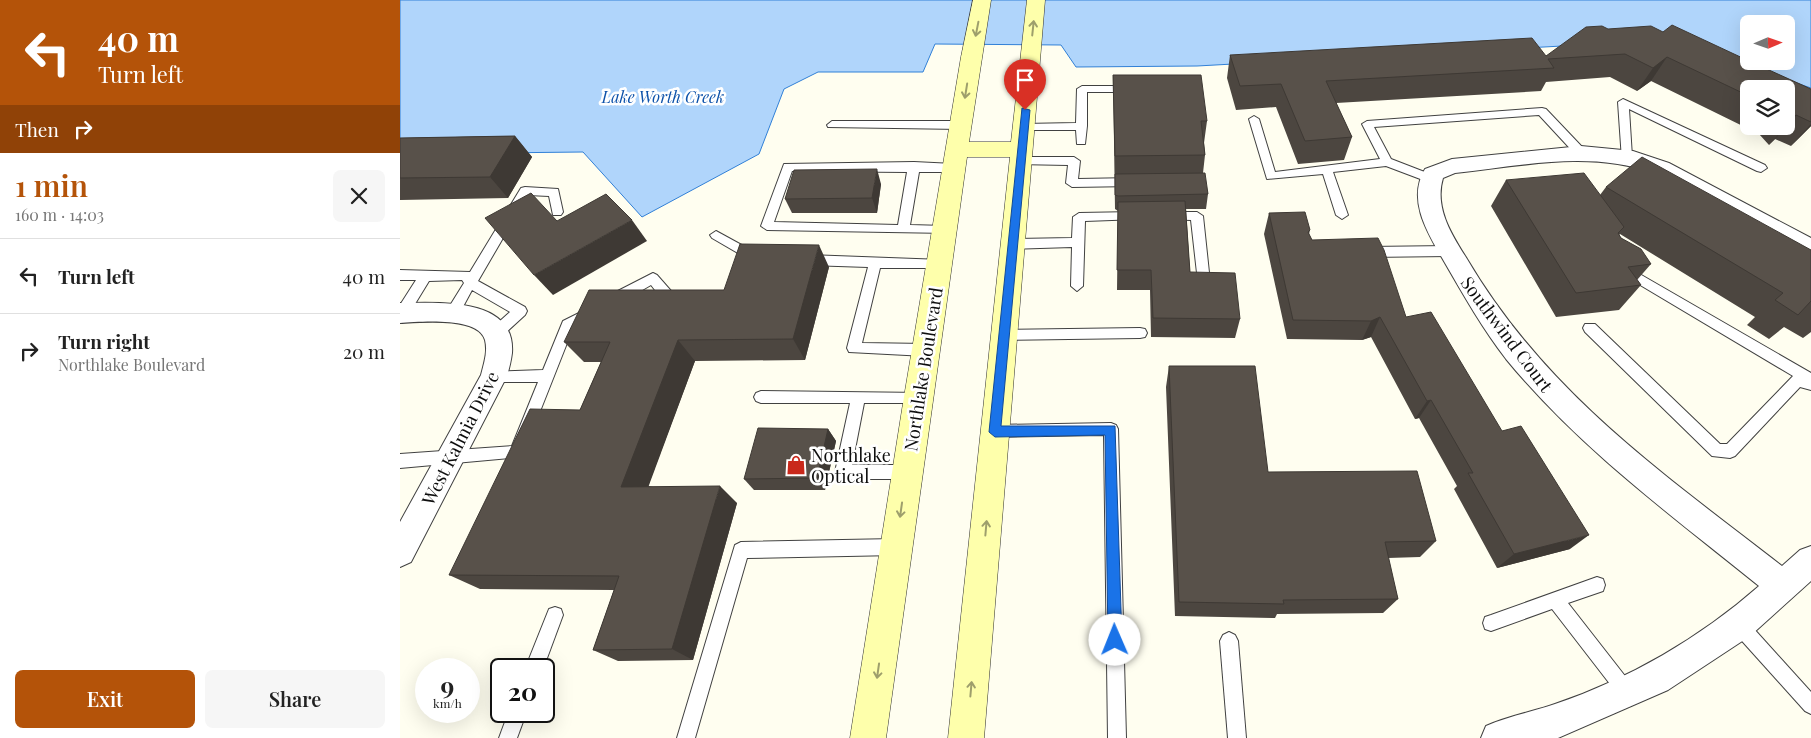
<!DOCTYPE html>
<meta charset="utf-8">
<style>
:root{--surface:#fff;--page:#f6f6f6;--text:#222;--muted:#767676;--line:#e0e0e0;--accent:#b45309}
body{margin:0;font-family:"Playfair Display",serif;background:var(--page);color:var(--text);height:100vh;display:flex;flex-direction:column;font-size:19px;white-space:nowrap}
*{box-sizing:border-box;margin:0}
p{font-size:16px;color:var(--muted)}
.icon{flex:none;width:28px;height:28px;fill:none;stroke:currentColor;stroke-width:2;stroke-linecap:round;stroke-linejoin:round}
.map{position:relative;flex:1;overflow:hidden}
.details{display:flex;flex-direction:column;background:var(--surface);width:400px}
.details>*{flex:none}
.guide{background:#b45309;color:#fff;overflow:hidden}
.needle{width:32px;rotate:88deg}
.buttons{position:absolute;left:1340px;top:15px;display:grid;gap:10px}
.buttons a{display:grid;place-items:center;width:55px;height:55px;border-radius:8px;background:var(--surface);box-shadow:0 5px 20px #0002;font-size:25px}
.speed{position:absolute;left:15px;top:658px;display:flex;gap:10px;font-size:25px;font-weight:700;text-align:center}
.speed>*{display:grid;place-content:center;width:65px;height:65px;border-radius:50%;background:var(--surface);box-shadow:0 5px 20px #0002;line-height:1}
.speed small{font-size:12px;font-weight:400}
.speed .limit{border:2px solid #111;border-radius:8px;background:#fff;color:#111}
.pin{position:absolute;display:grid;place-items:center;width:42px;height:42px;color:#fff;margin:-51px -21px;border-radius:50% 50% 50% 0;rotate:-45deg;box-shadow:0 0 5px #0007}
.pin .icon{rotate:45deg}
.me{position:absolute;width:55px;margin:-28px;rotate:359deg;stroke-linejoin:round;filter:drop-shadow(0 0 4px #0008)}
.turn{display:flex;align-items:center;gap:18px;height:105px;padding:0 15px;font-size:22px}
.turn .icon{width:65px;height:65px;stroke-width:2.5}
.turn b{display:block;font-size:35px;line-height:42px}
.then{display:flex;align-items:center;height:48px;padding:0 15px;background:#0003;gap:10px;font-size:19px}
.round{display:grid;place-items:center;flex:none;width:52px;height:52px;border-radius:8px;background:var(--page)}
.summary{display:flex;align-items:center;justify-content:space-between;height:85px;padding:0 15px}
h1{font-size:30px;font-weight:600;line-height:38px;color:var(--accent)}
.button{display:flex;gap:10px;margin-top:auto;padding:10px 15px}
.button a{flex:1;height:58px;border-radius:8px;background:var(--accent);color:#fff;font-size:20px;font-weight:600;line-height:58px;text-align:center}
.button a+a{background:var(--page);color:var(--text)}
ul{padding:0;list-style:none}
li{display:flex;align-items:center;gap:15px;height:75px;padding:0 15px;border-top:1px solid var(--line)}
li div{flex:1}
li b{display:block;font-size:19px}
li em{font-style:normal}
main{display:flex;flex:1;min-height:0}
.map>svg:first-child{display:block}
.water{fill:#b0d5fb;stroke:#3180d7;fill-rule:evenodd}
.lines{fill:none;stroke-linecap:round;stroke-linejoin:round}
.lane-casing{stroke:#414141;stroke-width:2}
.street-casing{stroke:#414141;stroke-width:2}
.secondary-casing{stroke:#303030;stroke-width:1}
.lane{fill:#fff;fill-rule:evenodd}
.street{fill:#fff;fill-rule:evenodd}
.secondary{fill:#feffab;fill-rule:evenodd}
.wall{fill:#4c4640;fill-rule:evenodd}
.shaded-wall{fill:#3e3934}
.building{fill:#58514a;stroke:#3e3934}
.oneway{stroke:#9e9f6c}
.route{fill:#1a73e8;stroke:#114b97}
.labels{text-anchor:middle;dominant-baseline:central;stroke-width:5;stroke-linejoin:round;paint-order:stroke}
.far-water-label{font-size:16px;font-style:italic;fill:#0d52aa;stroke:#fff}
.street-label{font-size:18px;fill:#0e0e0e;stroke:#fff}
.poi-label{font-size:18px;fill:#0e0e0e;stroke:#fff;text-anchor:start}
</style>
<main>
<section class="details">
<div class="guide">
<div class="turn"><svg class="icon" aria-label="left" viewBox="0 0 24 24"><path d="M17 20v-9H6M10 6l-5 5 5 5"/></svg><div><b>40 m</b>Turn left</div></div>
<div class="then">Then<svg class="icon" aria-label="right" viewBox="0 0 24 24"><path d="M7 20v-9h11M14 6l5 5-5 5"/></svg></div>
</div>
<div class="summary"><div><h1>1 min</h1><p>160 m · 14:03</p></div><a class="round"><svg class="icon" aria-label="close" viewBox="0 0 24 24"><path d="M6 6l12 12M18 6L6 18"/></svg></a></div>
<ul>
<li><svg class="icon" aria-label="left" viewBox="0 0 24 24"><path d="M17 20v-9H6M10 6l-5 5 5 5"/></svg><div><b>Turn left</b></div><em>40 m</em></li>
<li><svg class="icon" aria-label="right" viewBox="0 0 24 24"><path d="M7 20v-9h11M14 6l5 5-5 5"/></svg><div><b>Turn right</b><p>Northlake Boulevard</p></div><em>20 m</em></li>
</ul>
<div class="button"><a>Exit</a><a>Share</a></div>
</section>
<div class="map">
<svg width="1411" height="738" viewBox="0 0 1411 738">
<rect width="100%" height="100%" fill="#fffef0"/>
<path class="water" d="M0 0H1411V88L1272 40 797 66 676 67 661 45 535 44 523 72H418L384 89 359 154 242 217 183 152 0 154ZM1349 24H1386V61H1349Z"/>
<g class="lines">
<defs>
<g id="lane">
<polygon points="682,86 732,86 737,89 732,92 687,92 687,126 685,144 677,144 676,130 619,130 618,128 623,124 676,123 677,89"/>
<polygon points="1223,99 1365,165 1367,168 1361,172 1357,171 1229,109 1232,157 1230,160 1222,160 1218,102"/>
<polygon points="1142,108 1146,109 1185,150 1185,156 1177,156 1139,115 974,127 991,159 1035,176 1037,179 1031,183 986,166 933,172 948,215 942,219 936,215 923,174 867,179 849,119 854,116 859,119 875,172 980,159 962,124 967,121"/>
<polygon points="432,121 561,121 566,125 561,129 428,127 427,125"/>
<polygon points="620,157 674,157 680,161 678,179 734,178 740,182 734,186 672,187 666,183 668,165 616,164 614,161"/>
<path d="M514 162 554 164 560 168 554 172H519L510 225 545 226 551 230 549 233 367 230 361 226 384 164ZM392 171 507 172 498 225 374 222Z"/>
<polygon points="125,187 158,189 163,212 161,215 153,215 149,196 128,195 78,281 125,307 127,311 125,315 101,337 91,337 89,333 91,329 110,312 72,290 58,316 48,316 46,312 64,283 62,280 29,281 7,317 0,317 0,305 16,280 0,280 0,270 70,272 121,188"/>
<polygon points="735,212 741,216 739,219 685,221 683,286 677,291 671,286 672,247 612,249 606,244 612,239 672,238 673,217 679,213"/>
<polygon points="767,212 797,212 803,216 810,282 808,285 800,285 798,282 791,220 763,219 761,216"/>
<polygon points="316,231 358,254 360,257 358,260 350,260 312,238 310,235"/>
<polygon points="1049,246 1055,251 1049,256 968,257 962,252 968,247"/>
<polygon points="408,255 543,260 545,263 543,266 539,268 480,268 462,343 526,344 531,346 533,350 531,354 526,356 449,352 447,348 468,267 408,265 402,260"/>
<polygon points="1224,265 1411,373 1411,390 1400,387 1335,456 1330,458 1312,456 1185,332 1183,328 1185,324 1195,324 1320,444 1327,444 1393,376 1220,273 1218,270"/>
<polygon points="253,273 257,275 279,300 280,304 279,308 269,308 251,285 220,303 210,303 209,299 210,295"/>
<polygon points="189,308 196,313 194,317 173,328 122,457 0,468 0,454 112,446 138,382 94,382 89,380 87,376 89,372 143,370 163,321"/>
<polygon points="740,328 745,329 747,333 745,337 740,338 603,340 598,339 596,335 598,331 603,330"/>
<polygon points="361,391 523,393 525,397 523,401 518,403 464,403 452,465 507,465 512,467 515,472 512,477 507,479 443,479 438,477 435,472 450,403 361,403 356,401 354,397 356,393"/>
<polygon points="711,423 716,425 718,429 726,738 708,738 704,435 595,437 590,435 588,431 590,427 595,425"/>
<polygon points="496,539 502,542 504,547 502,552 496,555 347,558 295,738 277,738 335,545 341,542"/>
<polygon points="1197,577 1203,579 1205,585 1203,591 1168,603 1232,685 1235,691 1232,697 1226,700 1220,697 1152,609 1091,631 1085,629 1083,623 1085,617 1091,615"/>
<polygon points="155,607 161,609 163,615 143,669 125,669 149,609"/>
<polygon points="1339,617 1345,619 1411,692 1411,714 1405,711 1333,631 1331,625 1333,619"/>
<polygon points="829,632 835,635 838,641 846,738 828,738 820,641 823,635"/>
<polygon points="109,711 127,711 117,738 99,738"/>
</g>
<g id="street">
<path d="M1181 146 1233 151 1269 163 1411 238V257L1253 173C1190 150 1121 166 1055 173L1043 178C1034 208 1052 235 1067 259 1146 393 1262 473 1382 566L1400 550 1411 546V581L1350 636 1268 690 1158 738H1081L1086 726C1108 716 1132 712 1155 704 1229 679 1300 638 1359 586 1271 515 1178 447 1106 359 1083 329 1064 296 1045 263 1029 235 1006 201 1025 169L1052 159Z"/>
<path d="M0 303C37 303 116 296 112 353 111 361 109 369 107 376L11 562 0 567V522L81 375C84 363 88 352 85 340 78 316 19 322 0 323Z"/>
</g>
<polygon id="secondary" points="573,0 591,0 569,142 611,142 627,0 645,0 584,738 548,738 610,157 567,157 486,738 450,738 504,397 561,57"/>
</defs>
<use href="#lane" class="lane-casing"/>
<use href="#street" class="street-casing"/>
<use href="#secondary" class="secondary-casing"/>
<use href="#lane" class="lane"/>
<use href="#street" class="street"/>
<use href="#secondary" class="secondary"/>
</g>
<g class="wall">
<path d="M1208 29 1263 32 1411 89V126L1391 146 1375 139 1369 145 1359 134 1251 81 1237 91 1210 77 1146 82 1141 91 936 103 952 137 944 160 898 164 876 107 836 110 827 78 830 55 1146 56ZM1349 89H1386V126H1349Z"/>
<polygon points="713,75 807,121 804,143 805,155 803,173 808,194 806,209 786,209 790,272 840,319 835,338 751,337 750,290 717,290 718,211 715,209"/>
<polygon points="115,136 132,157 108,198 0,200 0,138"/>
<polygon points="1106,180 1200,195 1206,187 1411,250 1411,332 1403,338 1384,327 1369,339 1347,325 1355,317 1220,234 1219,235 1221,238 1251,264 1237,280 1241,285 1219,310 1156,317 1091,206"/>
<polygon points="481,184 477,213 392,213 385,199"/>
<polygon points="869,213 910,230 909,234 912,240 1006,317 1170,549 1097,568 1054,489 1057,486 1019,418 1015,419 971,337 962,340 887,339 864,234"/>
<polygon points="429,267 405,360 295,361 248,486 337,503 293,660 218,661 193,650 214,590 80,589 49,575 180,410 201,362 184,362 164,342 324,290"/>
<polygon points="769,366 868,472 1036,541 1020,557 988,558 998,599 983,613 877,614 875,618 775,616 766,387"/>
<polygon points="428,429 436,441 425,490 354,490 344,479"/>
</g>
<g class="shaded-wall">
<polygon points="1267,57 1251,81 1237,91 1253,68"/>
<polygon points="1396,115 1375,139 1369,145 1386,126"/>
<polygon points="1411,124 1411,126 1391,146"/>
<polygon points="115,136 132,157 108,198 90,177"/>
<polygon points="477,169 481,184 477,213 472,198"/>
<polygon points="232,220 247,241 153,295 134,275"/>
<polygon points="419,245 429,267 405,360 393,339"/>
<polygon points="980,317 971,337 962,340 971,321"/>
<polygon points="278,340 295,361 242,504 221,487"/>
<polygon points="1031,400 1019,418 1015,419 1027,401"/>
<polygon points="428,429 436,441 425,490 417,478"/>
<polygon points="320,486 337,503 293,660 272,649"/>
<polygon points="1189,535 1170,549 1097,568 1114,554"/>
</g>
<g class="building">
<polygon points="1272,25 1349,61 1411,89 1411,122 1396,115 1390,122 1386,119 1386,89 1349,89 1349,96 1267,57 1253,68 1225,54 1148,59 1154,68 926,81 952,137 905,141 881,84 840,86 830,55 1132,38 1146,56 1186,27 1202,26 1208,29 1251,26 1263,32"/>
<polygon points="713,75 801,75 807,121 801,121 805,155 715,156"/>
<polygon points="115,136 90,177 0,178 0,138"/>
<polygon points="1242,157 1411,250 1411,301 1398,315 1375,300 1383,293 1206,187"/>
<polygon points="477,169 472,198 385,199 394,170"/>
<polygon points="805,173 808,194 718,196 715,195 715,174"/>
<polygon points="1184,173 1224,227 1218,233 1221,238 1241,249 1251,264 1228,267 1241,285 1176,293 1106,180"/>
<polygon points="131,193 157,221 206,194 232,220 134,275 85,218"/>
<polygon points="785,201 790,272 835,273 840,319 753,318 751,270 717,270 718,202"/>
<polygon points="905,212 910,230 908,232 912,240 978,238 984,250 1006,317 1031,312 1102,431 1121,426 1189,535 1114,554 1068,473 1073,473 1031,400 1027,401 980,317 971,321 893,320 869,213"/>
<polygon points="340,244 419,245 393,339 278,340 221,487 320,486 272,649 193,650 219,576 49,575 130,409 180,410 210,342 164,342 189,290 324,290"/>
<polygon points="769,366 855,366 868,472 1017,471 1036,541 985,542 998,599 883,600 884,604 779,602"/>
<polygon points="358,428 428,429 417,478 344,479"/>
</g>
<defs><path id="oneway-shaft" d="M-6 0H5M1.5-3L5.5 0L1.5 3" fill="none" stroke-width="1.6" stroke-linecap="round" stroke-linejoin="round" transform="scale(1.25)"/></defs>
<g class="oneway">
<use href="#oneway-shaft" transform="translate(633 28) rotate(-84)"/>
<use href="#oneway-shaft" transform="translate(577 29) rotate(101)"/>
<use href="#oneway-shaft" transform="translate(566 91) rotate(99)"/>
<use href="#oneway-shaft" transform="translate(501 510) rotate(98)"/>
<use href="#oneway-shaft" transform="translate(586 528) rotate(-85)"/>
<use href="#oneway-shaft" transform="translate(478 671) rotate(98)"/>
<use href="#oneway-shaft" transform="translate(571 689) rotate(-85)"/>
</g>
<polygon class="route" points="622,108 630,110 601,426 715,426 722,640 720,645 715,647 710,645 708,640 705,435 595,437 589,432"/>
<defs>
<symbol id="shop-bare" viewBox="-9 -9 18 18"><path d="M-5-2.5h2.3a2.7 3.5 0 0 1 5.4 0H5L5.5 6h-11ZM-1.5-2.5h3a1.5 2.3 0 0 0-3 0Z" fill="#c9281b" stroke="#fff" stroke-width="2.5" paint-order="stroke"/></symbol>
</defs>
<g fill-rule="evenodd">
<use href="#shop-bare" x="382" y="451" width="28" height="28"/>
</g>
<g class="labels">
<g class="far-water-label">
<text x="263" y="96">Lake Worth Creek</text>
</g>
<g class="street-label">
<text transform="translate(1107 334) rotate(53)">Southwind Court</text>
<text transform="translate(523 369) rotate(-81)">Northlake Boulevard</text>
<text transform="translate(60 438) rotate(-63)">West Kalmia Drive</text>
</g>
<g class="poi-label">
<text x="411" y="455">Northlake<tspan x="411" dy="21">Optical</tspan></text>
</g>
</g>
</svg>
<div class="buttons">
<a><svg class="needle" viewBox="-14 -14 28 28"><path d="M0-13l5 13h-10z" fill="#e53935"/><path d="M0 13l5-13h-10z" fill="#767676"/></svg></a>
<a><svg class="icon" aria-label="layers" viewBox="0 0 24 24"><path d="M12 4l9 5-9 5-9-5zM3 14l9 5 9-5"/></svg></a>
</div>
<div class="speed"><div>9<small>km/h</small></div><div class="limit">20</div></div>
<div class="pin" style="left:625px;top:110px;background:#d93025"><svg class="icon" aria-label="arrive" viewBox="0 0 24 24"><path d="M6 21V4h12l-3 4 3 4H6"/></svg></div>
<svg class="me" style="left:715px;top:640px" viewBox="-20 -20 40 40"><circle r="19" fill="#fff"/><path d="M0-13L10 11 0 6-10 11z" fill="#1a73e8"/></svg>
</div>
</main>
